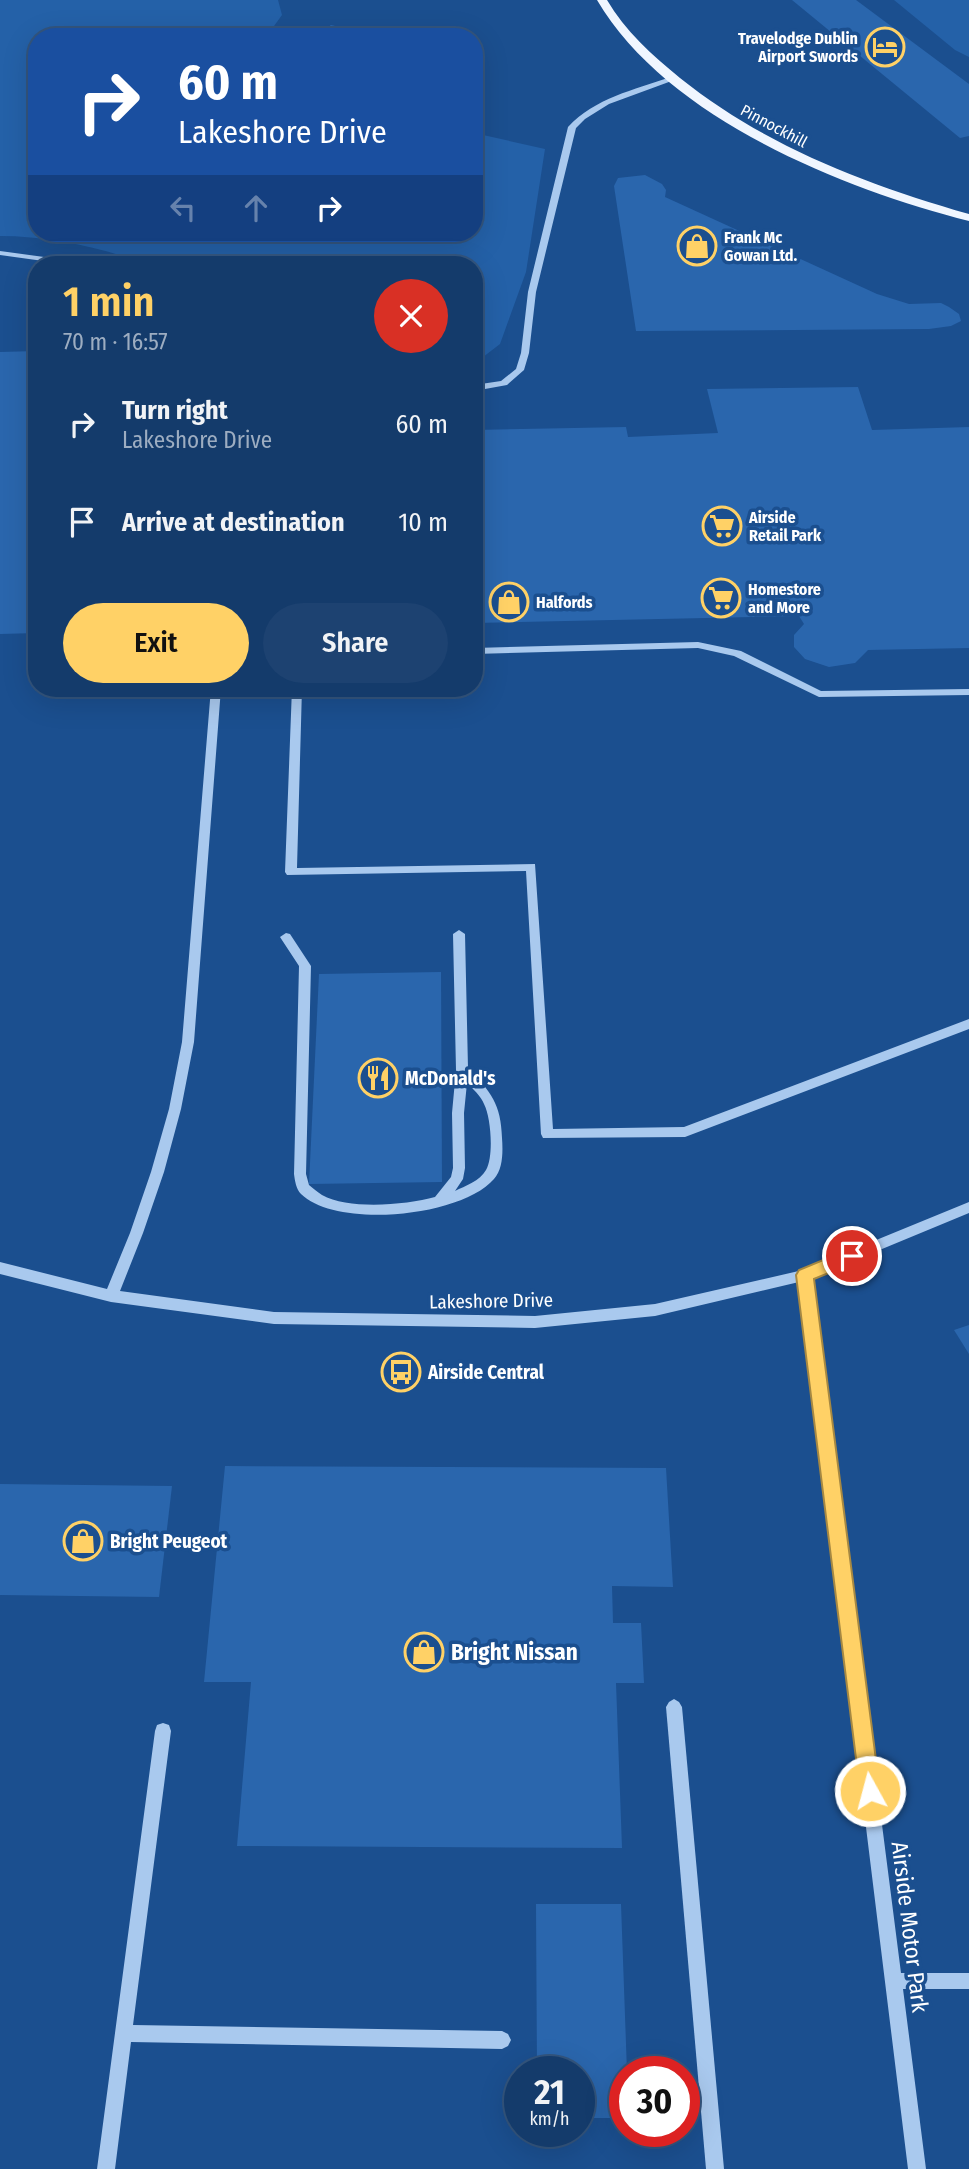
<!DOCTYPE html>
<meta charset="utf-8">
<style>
:root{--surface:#143b6b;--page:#1d4271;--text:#f1f3f6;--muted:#9dadc1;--line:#33557e;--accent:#ffd166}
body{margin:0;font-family:"Fira Sans Condensed",sans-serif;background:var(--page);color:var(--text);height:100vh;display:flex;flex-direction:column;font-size:26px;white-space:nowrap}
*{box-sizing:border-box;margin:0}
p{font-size:23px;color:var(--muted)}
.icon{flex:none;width:38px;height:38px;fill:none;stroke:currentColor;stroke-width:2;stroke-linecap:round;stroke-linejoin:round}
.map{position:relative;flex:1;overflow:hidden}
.drawer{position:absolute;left:28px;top:256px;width:455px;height:441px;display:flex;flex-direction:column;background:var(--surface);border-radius:28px;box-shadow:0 7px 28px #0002,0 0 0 2px var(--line)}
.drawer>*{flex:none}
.hud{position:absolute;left:28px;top:28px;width:455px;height:214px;border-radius:28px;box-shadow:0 7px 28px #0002,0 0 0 2px var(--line);background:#1a4fa0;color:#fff;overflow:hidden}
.speed{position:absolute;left:504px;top:2056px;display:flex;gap:14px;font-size:35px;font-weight:700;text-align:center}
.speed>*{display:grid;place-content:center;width:91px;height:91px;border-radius:50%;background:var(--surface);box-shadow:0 7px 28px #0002,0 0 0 2px var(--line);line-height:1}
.speed small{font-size:18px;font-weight:400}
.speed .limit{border:10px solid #d22;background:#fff;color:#111}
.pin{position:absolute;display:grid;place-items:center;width:60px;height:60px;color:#fff;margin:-30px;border:4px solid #fff;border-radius:50%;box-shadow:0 2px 7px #0007}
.me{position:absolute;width:77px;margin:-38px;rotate:353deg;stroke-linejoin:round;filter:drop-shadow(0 0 5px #0008)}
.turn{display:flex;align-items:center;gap:24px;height:147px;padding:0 35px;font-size:32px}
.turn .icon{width:91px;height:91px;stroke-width:2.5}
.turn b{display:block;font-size:49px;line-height:60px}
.lanes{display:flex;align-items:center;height:66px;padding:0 35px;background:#0003;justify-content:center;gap:35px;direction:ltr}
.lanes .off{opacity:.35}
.round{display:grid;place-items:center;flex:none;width:74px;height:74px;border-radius:37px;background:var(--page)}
.summary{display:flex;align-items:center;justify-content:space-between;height:119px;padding:0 35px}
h1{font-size:42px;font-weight:600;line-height:52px;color:var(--accent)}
.cta{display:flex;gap:14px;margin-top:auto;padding:14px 35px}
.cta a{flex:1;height:80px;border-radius:42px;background:var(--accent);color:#111;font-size:28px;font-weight:600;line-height:80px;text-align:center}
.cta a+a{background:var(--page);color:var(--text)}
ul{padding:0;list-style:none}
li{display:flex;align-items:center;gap:21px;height:98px;padding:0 35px}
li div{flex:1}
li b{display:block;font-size:26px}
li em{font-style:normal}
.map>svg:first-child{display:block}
.green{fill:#2461a8}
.building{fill:#2a66ad}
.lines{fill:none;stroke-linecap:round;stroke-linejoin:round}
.minor{fill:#a9c9ee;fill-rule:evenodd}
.major{fill:#f0f6ff;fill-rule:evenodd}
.route{fill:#ffd166;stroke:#a68842;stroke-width:2}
.labels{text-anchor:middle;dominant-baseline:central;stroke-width:7;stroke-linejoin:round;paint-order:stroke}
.far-poi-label{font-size:16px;font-weight:bold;fill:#fff;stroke:#1b4f8f;text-anchor:start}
.far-street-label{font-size:16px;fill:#fff;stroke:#1b4f8f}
.poi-label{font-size:19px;font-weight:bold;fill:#fff;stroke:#1b4f8f;text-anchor:start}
.street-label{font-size:19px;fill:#fff;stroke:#1b4f8f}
.near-poi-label{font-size:23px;font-weight:bold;fill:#fff;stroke:#1b4f8f;text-anchor:start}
.near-street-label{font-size:23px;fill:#fff;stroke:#1b4f8f}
</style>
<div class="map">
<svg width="969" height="2169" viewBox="0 0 969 2169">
<rect width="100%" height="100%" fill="#1b4f8f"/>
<g class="green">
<path d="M0 0H278L282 15 266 37H37V233H474V133L545 149 526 272 500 344 474 364V264H145C101 247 48 236 0 236Z"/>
<polygon points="894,0 969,0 969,57 955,50"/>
</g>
<g class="building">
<polygon points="792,0 856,0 969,84 969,136 960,138"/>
<polygon points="331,25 364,33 360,37 316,37"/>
<polygon points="645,175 662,184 666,190 665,197 877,294 909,304 941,303 949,307 959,314 961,321 951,326 929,329 636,331 614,186 618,178"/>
<polygon points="37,351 37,633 0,634 0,352"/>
<polygon points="858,387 872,430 969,427 969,648 868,650 855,663 829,667 805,659 794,647 794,635 804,624 799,616 474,623 474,430 626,427 628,437 718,433 707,389"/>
<polygon points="441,972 442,1182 309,1184 319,974"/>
<polygon points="969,1325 969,1354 954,1330"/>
<polygon points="225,1466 666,1468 673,1587 612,1586 613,1623 641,1623 644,1683 616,1683 622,1848 237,1846 251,1682 204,1682"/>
<polygon points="0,1484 172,1486 159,1597 0,1595"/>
<polygon points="536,1904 621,1904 627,2072 625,2072 625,2118 579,2118 579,2072 537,2072"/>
</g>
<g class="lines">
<g class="minor">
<path d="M670 77 677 79 609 104 585 119 576 128 536 292 529 353 524 370 507 385 474 391V385L501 381 516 369 521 353 528 292 568 127C595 98 634 90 670 77Z"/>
<polygon points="0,251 81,262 85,264 65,264 0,255"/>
<polygon points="698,642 741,651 821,691 969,689 969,695 819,697 734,656 698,648 474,654 474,648"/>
<polygon points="211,688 221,688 194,1042 181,1109 164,1172 143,1233 120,1291 274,1312 535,1316 655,1304 803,1270 969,1202 969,1213 812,1278 901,1973 969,1973 969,1989 903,1989 926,2169 908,2169 799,1282 655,1316 535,1328 274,1324 111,1302 0,1274 0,1262 107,1289 130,1233 151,1172 169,1109 182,1042"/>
<polygon points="292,688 302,688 297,868 535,864 553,1129 684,1127 969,1019 969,1029 685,1137 543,1138 541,1134 526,871 287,875 285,872"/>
<path d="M459 930 465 934 468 1068C491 1092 501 1104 502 1138 503 1152 503 1169 494 1179 461 1217 337 1229 301 1194 296 1189 295 1181 294 1174L299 966 280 937 286 933 290 934 311 966 306 1174 309 1185C313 1188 317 1192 322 1195 349 1210 406 1205 435 1197L451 1177 453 1168 452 1113 456 1070 453 934ZM467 1083C473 1089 481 1096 484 1104 491 1117 494 1157 486 1170 480 1181 465 1186 455 1191L463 1179 465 1168 464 1113Z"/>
<polygon points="674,1699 679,1702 682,1707 724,2169 706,2169 666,1707 669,1702"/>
<polygon points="163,1723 169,1725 171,1731 133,2025 502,2031 508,2034 511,2040 508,2046 502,2049 131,2042 115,2169 97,2169 155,1731 157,1725"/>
</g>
<path class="major" d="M597 0H607C625 31 652 55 680 78 765 146 865 184 969 214V221C843 189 666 118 597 0Z"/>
</g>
<polygon class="route" points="852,1248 858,1251 860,1256 858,1261 814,1279 880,1791 877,1799 870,1802 863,1799 860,1791 796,1275 799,1270"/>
<defs>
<symbol id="hotel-ring" viewBox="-11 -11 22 22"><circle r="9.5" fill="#1b4f8f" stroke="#ffd166" stroke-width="1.5"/><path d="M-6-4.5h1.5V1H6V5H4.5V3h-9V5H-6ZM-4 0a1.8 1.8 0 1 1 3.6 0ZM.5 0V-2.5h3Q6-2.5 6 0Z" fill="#ffd166"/></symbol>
<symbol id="shop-ring" viewBox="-11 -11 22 22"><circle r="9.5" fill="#1b4f8f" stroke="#ffd166" stroke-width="1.5"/><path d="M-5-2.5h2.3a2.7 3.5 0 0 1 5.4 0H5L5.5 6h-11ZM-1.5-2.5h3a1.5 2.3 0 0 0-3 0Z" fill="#ffd166"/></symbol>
<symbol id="supermarket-ring" viewBox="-11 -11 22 22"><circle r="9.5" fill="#1b4f8f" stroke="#ffd166" stroke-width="1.5"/><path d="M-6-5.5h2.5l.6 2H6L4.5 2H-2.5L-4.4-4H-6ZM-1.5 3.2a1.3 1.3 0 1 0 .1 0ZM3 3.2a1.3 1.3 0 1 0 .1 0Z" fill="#ffd166"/></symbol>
<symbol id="restaurant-ring" viewBox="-11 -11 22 22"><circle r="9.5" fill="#1b4f8f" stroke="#ffd166" stroke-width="1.5"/><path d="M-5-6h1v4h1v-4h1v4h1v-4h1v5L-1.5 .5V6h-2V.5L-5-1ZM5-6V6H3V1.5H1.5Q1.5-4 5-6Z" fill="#ffd166"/></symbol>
<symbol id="bus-ring" viewBox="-11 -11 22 22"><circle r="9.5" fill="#1b4f8f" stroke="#ffd166" stroke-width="1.5"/><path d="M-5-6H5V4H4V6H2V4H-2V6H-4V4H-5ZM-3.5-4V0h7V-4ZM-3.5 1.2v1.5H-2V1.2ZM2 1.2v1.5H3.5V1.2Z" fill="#ffd166"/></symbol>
</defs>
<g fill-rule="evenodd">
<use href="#hotel-ring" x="863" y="25" width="44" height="44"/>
<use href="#shop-ring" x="675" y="224" width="44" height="44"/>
<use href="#supermarket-ring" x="700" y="504" width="44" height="44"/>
<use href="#supermarket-ring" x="699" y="576" width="44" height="44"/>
<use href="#shop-ring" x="487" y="580" width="44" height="44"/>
<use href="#restaurant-ring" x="356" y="1056" width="44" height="44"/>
<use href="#bus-ring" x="379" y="1350" width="44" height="44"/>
<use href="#shop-ring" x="61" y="1519" width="44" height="44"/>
<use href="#shop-ring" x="402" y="1630" width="44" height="44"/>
</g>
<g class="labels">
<g class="far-poi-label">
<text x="858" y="38" text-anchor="end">Travelodge Dublin<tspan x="858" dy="18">Airport Swords</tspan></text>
<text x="724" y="237">Frank Mc<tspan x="724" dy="18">Gowan Ltd.</tspan></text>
<text x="749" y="517">Airside<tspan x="749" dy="18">Retail Park</tspan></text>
<text x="748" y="589">Homestore<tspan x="748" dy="18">and More</tspan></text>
<text x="536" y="602">Halfords</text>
</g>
<g class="far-street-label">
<text transform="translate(774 126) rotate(28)">Pinnockhill</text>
</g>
<g class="poi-label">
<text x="405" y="1078">McDonald's</text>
<text x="428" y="1372">Airside Central</text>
<text x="110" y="1541">Bright Peugeot</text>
</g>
<g class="street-label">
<text transform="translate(491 1301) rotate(-1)">Lakeshore Drive</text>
</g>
<g class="near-poi-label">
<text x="451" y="1652">Bright Nissan</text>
</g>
<g class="near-street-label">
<text transform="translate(910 1927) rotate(83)">Airside Motor Park</text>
</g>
</g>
</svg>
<div class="speed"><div>21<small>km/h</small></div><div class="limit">30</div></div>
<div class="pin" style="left:852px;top:1256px;background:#d93025"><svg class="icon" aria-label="arrive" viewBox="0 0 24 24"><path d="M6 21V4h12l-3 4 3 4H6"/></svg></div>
<svg class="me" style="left:870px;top:1791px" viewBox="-20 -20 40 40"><circle r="17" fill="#ffd166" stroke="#fff" stroke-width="3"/><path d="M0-11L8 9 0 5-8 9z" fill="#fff"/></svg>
<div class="hud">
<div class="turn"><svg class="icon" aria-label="right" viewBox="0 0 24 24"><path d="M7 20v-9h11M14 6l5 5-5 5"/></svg><div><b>60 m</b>Lakeshore Drive</div></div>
<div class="lanes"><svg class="icon off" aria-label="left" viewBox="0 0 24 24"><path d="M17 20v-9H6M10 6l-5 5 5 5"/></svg><svg class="icon off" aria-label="ahead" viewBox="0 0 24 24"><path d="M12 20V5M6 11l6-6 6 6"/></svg><svg class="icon" aria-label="right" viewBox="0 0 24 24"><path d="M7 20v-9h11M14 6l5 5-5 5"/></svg></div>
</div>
<section class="drawer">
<div class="summary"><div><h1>1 min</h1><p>70 m · 16:57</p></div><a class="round" style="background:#d93025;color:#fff"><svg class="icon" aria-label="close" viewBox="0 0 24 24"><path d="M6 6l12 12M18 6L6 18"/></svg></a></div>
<ul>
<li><svg class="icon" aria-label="right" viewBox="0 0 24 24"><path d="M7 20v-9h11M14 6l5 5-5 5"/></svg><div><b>Turn right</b><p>Lakeshore Drive</p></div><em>60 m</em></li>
<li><svg class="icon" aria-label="arrive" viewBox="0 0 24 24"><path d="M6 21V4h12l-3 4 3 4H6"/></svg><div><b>Arrive at destination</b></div><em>10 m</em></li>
</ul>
<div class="cta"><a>Exit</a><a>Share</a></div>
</section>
</div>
